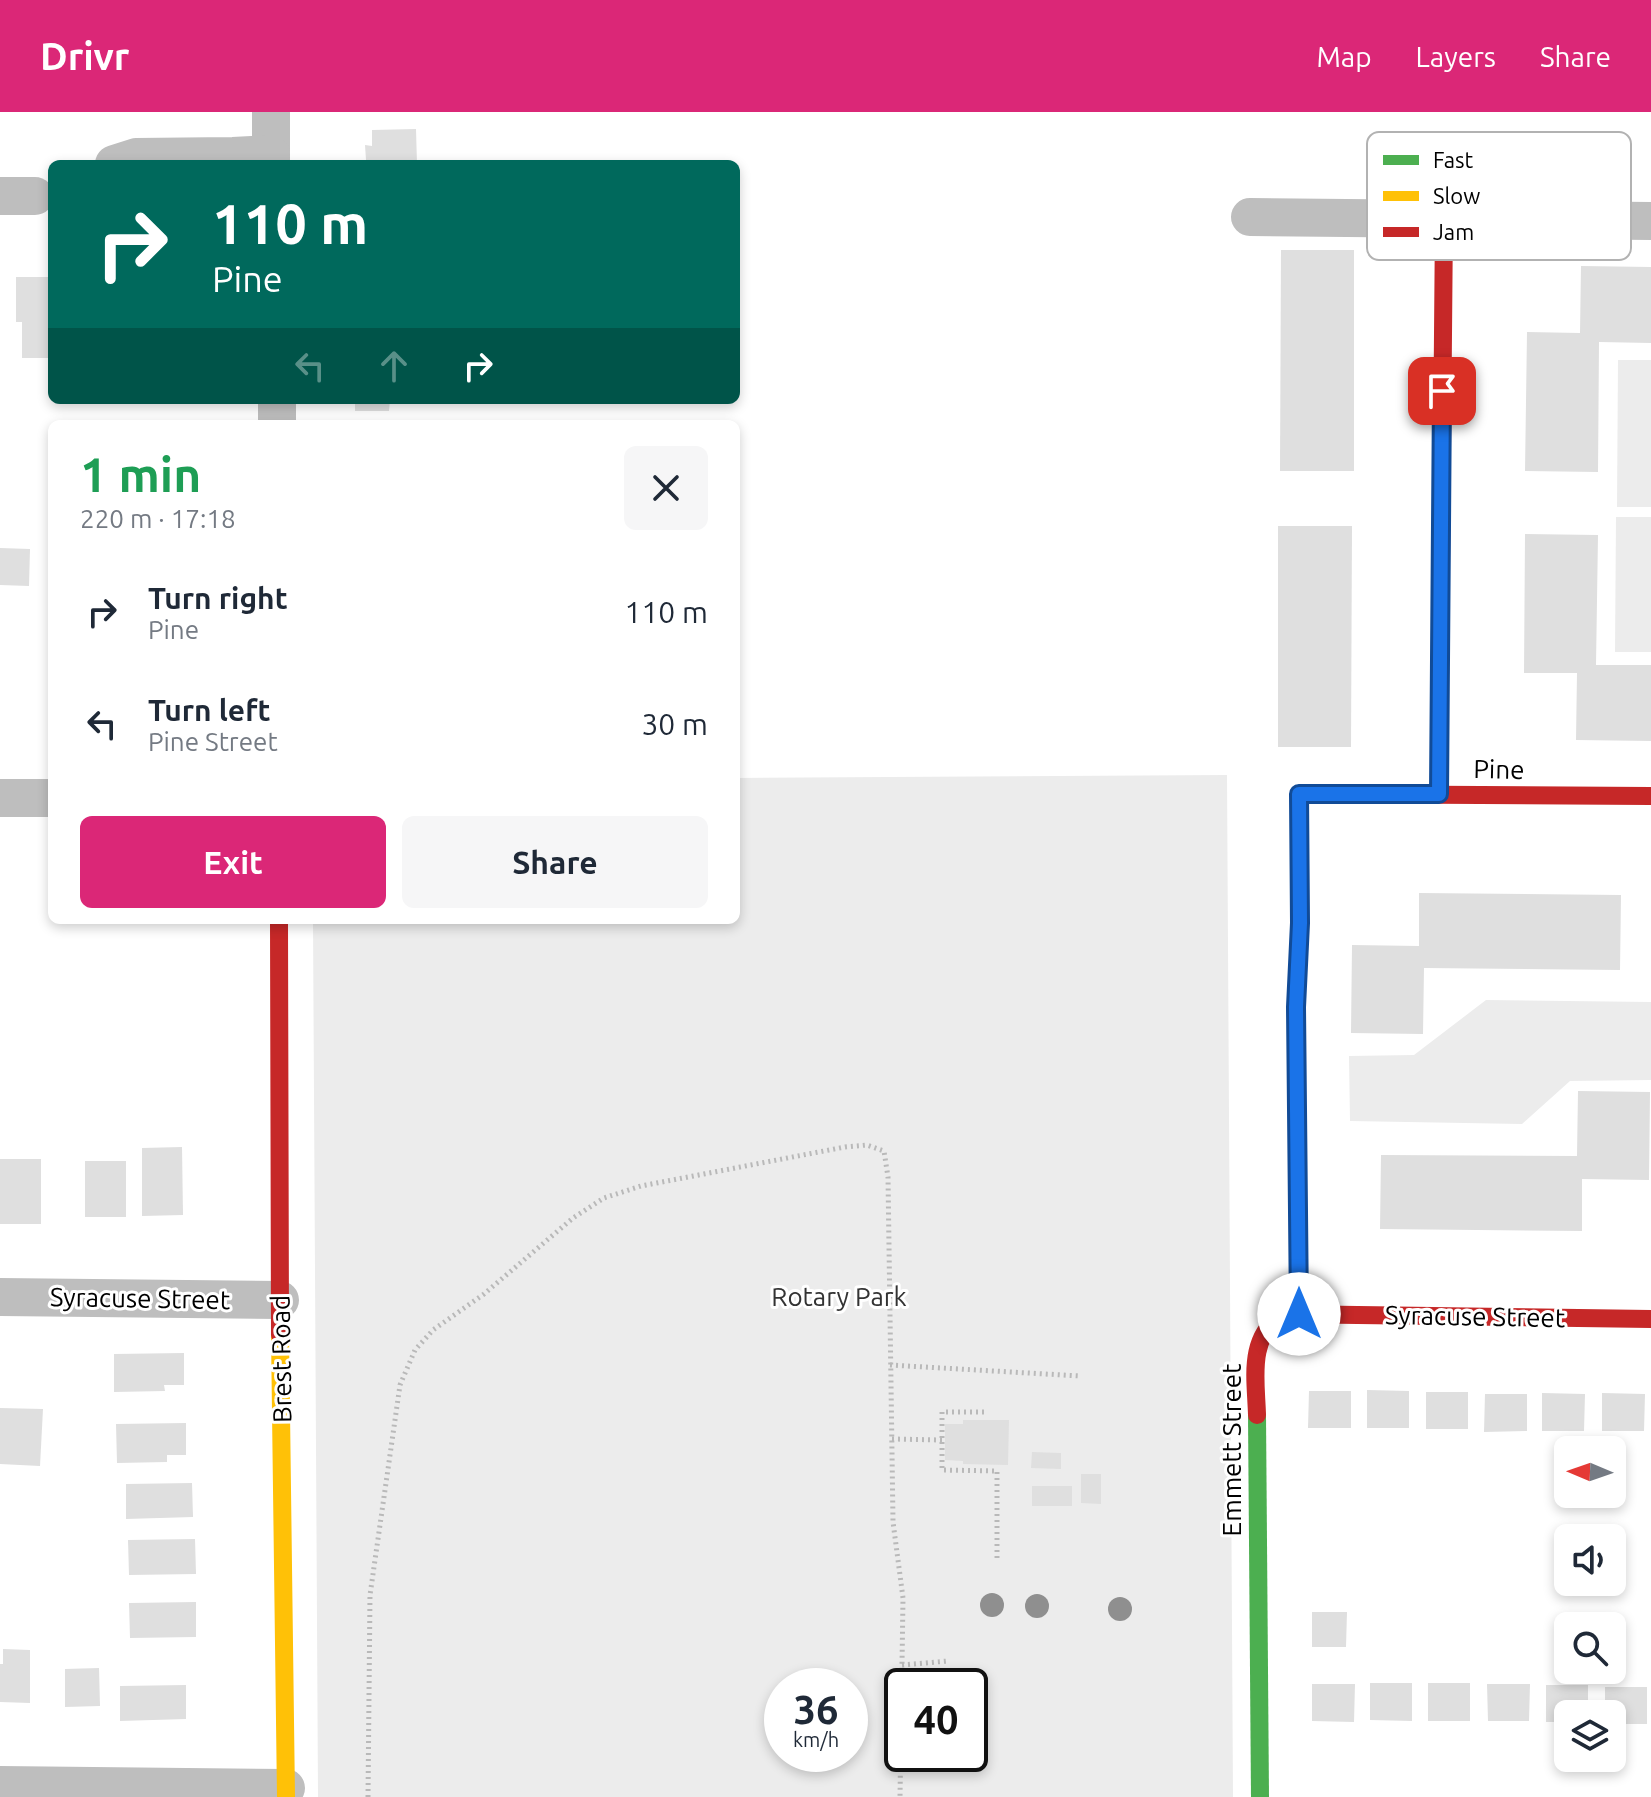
<!DOCTYPE html>
<meta charset="utf-8">
<style>
:root{--surface:#fff;--page:#f6f6f7;--text:#1f2937;--muted:#747a83;--accent:#db2777}
body{margin:0;font-family:Ubuntu,sans-serif;background:var(--page);color:var(--text);height:100vh;display:flex;flex-direction:column;font-size:30px;white-space:nowrap}
*{box-sizing:border-box;margin:0}
p{font-size:26px;color:var(--muted)}
.icon{flex:none;width:44px;height:44px;fill:none;stroke:currentColor;stroke-width:2;stroke-linecap:round;stroke-linejoin:round}
.map{position:relative;flex:1;overflow:hidden}
.drawer{position:absolute;left:48px;top:308px;width:692px;height:504px;display:flex;flex-direction:column;background:var(--surface);border-radius:12px;box-shadow:0 4px 12px #0003}
.drawer>*{flex:none}
.banner{position:absolute;left:48px;top:48px;width:692px;height:244px;border-radius:12px;box-shadow:0 4px 12px #0003;background:#00695c;color:#fff;overflow:hidden}
.needle{width:52px;rotate:272deg}
.buttons{position:absolute;left:1554px;top:1324px;display:grid;gap:16px}
.buttons a{display:grid;place-items:center;width:72px;height:72px;border-radius:12px;background:var(--surface);box-shadow:0 4px 12px #0003;font-size:40px}
.speed{position:absolute;left:764px;top:1556px;display:flex;gap:16px;font-size:40px;font-weight:700;text-align:center}
.speed>*{display:grid;place-content:center;width:104px;height:104px;border-radius:50%;background:var(--surface);box-shadow:0 4px 12px #0003;line-height:1}
.speed small{font-size:20px;font-weight:400}
.speed .limit{border:4px solid #111;border-radius:12px;background:#fff;color:#111}
.pin{position:absolute;display:grid;place-items:center;width:68px;height:68px;color:#fff;margin:-34px;border-radius:16px;box-shadow:0 4px 12px #0006}
.me{position:absolute;width:88px;margin:-44px;rotate:0deg;stroke-linejoin:round;filter:drop-shadow(0 0 6px #0008)}
.turn{display:flex;align-items:center;gap:28px;height:168px;padding:0 32px;font-size:36px}
.turn .icon{width:104px;height:104px;stroke-width:2.5}
.turn b{display:block;font-size:56px;line-height:68px}
.lanes{display:flex;align-items:center;height:76px;padding:0 32px;background:#0003;justify-content:center;gap:40px;direction:ltr}
.lanes .off{opacity:.35}
.round{display:grid;place-items:center;flex:none;width:84px;height:84px;border-radius:12px;background:var(--page)}
.summary{display:flex;align-items:center;justify-content:space-between;height:136px;padding:0 32px}
h1{font-size:48px;font-weight:700;line-height:60px;color:#1e9e55}
.cta{display:flex;gap:16px;margin-top:auto;padding:16px 32px}
.cta a{flex:1;height:92px;border-radius:12px;background:var(--accent);color:#fff;font-size:32px;font-weight:700;line-height:92px;text-align:center}
.cta a+a{background:var(--page);color:var(--text)}
ul{padding:0;list-style:none}
li{display:flex;align-items:center;gap:24px;height:112px;padding:0 32px}
li div{flex:1}
li b{display:block;font-size:30px}
li em{font-style:normal}
header{display:flex;align-items:center;gap:48px;box-sizing:border-box;height:112px;padding:0 40px;background:var(--accent);color:#fff}
header strong{font-size:38px}
nav{display:flex;gap:44px;margin-inline-start:auto;font-size:28px}
.map>svg:first-child{display:block}
.green{fill:#ececec;fill-rule:evenodd}
.building{fill:#dfdfdf}
.lines{fill:none;stroke-linecap:round;stroke-linejoin:round}
.path{stroke:#b9b9b9;stroke-width:5;stroke-dasharray:2 4;stroke-linecap:butt}
.street{stroke:#bebebe;stroke-width:38}
.fast{stroke:#4caf50;stroke-width:18}
.slow{stroke:#ffc107;stroke-width:18}
.jam{stroke:#c62828;stroke-width:18}
.tree{fill:#8f8f8f}
.route-casing{stroke:#114b97;stroke-width:20}
.route{stroke:#1a73e8;stroke-width:14}
.labels{text-anchor:middle;dominant-baseline:central;stroke-width:6;stroke-linejoin:round;paint-order:stroke}
.street-label{font-size:26px;fill:#000;stroke:#fff}
.park-label{font-size:26px;fill:#333;stroke:#fff}
.key{fill:#fff;stroke:#b2b2b2;stroke-width:2}
.key-label{font-size:22px;fill:#000}
</style>
<header>
<strong>Drivr</strong>
<nav><a>Map</a><a>Layers</a><a>Share</a></nav>
</header>
<div class="map">
<svg width="1651" height="1685" viewBox="0 0 1651 1685">
<rect width="100%" height="100%" fill="#fff"/>
<g class="green">
<polygon points="1618,248 1651,248 1651,395 1617,395"/>
<polygon points="1616,405 1651,405 1651,540 1615,540"/>
<path d="M1227 663 1233 1685H318L313 808H736V666ZM782 1574H850V1642H782ZM902 1574H970V1642H902Z"/>
<polygon points="1486,888 1651,890 1651,968 1570,969 1522,1012 1350,1009 1349,944 1414,943"/>
</g>
<g class="building">
<polygon points="416,17 417,52 355,52 355,49 366,48 365,33 372,34 372,18"/>
<polygon points="1281,138 1354,138 1354,359 1280,359"/>
<polygon points="1581,154 1651,155 1651,231 1599,230 1598,360 1525,359 1527,220 1580,221"/>
<polygon points="16,165 52,165 52,246 22,246 22,210 16,210"/>
<polygon points="355,288 390,288 389,299 355,299"/>
<polygon points="1278,414 1352,414 1351,635 1278,635"/>
<polygon points="1525,422 1598,423 1596,553 1651,553 1651,629 1576,628 1577,561 1524,561"/>
<polygon points="0,436 30,437 29,474 0,473"/>
<polygon points="1419,781 1621,783 1620,858 1424,856 1423,922 1351,921 1352,833 1419,834"/>
<polygon points="1578,979 1650,980 1649,1068 1582,1067 1582,1119 1380,1117 1381,1043 1577,1044"/>
<polygon points="182,1035 183,1103 142,1104 142,1036"/>
<rect x="0" y="1047" width="41" height="65"/>
<rect x="85" y="1049" width="41" height="56"/>
<polygon points="184,1241 184,1273 164,1273 165,1279 114,1280 114,1242"/>
<polygon points="1367,1278 1409,1279 1409,1316 1367,1316"/>
<polygon points="1309,1279 1351,1279 1351,1316 1308,1316"/>
<rect x="1426" y="1280" width="42" height="37"/>
<polygon points="1542,1281 1585,1282 1584,1319 1542,1319"/>
<polygon points="1602,1281 1645,1282 1644,1319 1602,1319"/>
<polygon points="1485,1282 1527,1282 1527,1319 1484,1320"/>
<polygon points="0,1296 43,1297 40,1354 0,1352"/>
<polygon points="963,1308 1009,1308 1008,1353 963,1352 963,1349 945,1348 945,1312 963,1312"/>
<polygon points="186,1311 186,1343 167,1343 167,1350 117,1351 116,1312"/>
<polygon points="1032,1340 1061,1341 1061,1357 1031,1356"/>
<polygon points="1081,1362 1101,1362 1101,1392 1081,1391"/>
<polygon points="192,1371 193,1405 126,1407 126,1372"/>
<rect x="1032" y="1374" width="40" height="20"/>
<polygon points="195,1427 196,1462 129,1463 128,1428"/>
<polygon points="196,1490 196,1525 130,1526 129,1491"/>
<polygon points="1312,1500 1347,1500 1346,1535 1312,1535"/>
<polygon points="3,1537 30,1538 30,1591 0,1590 0,1552 3,1552"/>
<polygon points="99,1556 100,1594 65,1595 65,1557"/>
<polygon points="1370,1571 1412,1571 1412,1609 1370,1608"/>
<rect x="1428" y="1571" width="42" height="38"/>
<polygon points="1312,1572 1355,1572 1354,1610 1312,1609"/>
<polygon points="1487,1572 1530,1572 1529,1609 1488,1609"/>
<polygon points="186,1573 186,1607 120,1609 120,1574"/>
<polygon points="1546,1573 1588,1573 1588,1602 1568,1602 1568,1610 1546,1610"/>
<polygon points="1605,1575 1647,1575 1647,1612 1612,1612 1612,1602 1605,1602"/>
</g>
<g class="lines">
<g class="path">
<polyline points="890,1253 1080,1264"/>
<polyline points="984,1300 942,1300 942,1358 997,1359 997,1449"/>
<polyline points="892,1327 942,1328"/>
<polyline points="902,1553 948,1549"/>
<polyline points="368,1685 370,1483 400,1273 415,1238 433,1218 484,1182 573,1106 604,1086 641,1074 845,1035 867,1033 884,1039 888,1065 893,1410 903,1486 900,1685"/>
</g>
<g class="street">
<polyline points="271,0 271,52"/>
<polyline points="114,52 136,45 233,44 271,42"/>
<polyline points="0,84 35,84"/>
<polyline points="1250,105 1651,109"/>
<polyline points="277,288 277,312"/>
<polyline points="0,686 52,686"/>
<polyline points="0,1185 280,1188"/>
<polyline points="0,1673 286,1676"/>
</g>
<polyline class="fast" points="1257,1303 1260,1685"/>
<g class="slow">
<polyline points="1299,1202 1296,895 1300,811 1299,740"/>
<polyline points="280,1223 286,1685"/>
</g>
<g class="jam">
<polyline points="1439,682 1444,107"/>
<polyline points="1299,740 1299,682 1651,684"/>
<polyline points="279,808 280,1223"/>
<path d="M1257 1303C1256 1266 1247 1226 1283 1202L1651 1207"/>
</g>
</g>
<g class="tree">
<circle cx="992" cy="1493" r="12"/>
<circle cx="1037" cy="1494" r="12"/>
<circle cx="1120" cy="1497" r="12"/>
</g>
<g class="lines">
<defs>
<polyline id="route" points="1299,1202 1296,895 1300,811 1299,682 1439,682 1442,279"/>
</defs>
<use href="#route" class="route-casing"/>
<use href="#route" class="route"/>
</g>
<g class="labels">
<g class="street-label">
<text transform="translate(1499 657) rotate(1)">Pine</text>
<text transform="translate(140 1186) rotate(1)">Syracuse Street</text>
<text transform="translate(1475 1204) rotate(1)">Syracuse Street</text>
<text transform="translate(281 1247) rotate(-91)">Brest Road</text>
<text transform="translate(1231 1338) rotate(-90)">Emmett Street</text>
</g>
<g class="park-label">
<text x="839" y="1184">Rotary Park</text>
</g>
</g>
<rect x="1367" y="20" width="264" height="128" rx="12" class="key"/>
<rect x="1383" y="43" width="36" height="10" fill="#4caf50"/>
<rect x="1383" y="79" width="36" height="10" fill="#ffc107"/>
<rect x="1383" y="115" width="36" height="10" fill="#c62828"/>
<g class="key-label">
<text x="1433" y="56">Fast</text>
<text x="1433" y="92">Slow</text>
<text x="1433" y="128">Jam</text>
</g>
</svg>
<div class="buttons">
<a><svg class="needle" viewBox="-14 -14 28 28"><path d="M0-13l5 13h-10z" fill="#e53935"/><path d="M0 13l5-13h-10z" fill="#747a83"/></svg></a>
<a><svg class="icon" aria-label="sound" viewBox="0 0 24 24"><path d="M4 9h4l5-4v14l-5-4H4zM17 9q2 3 0 6"/></svg></a>
<a><svg class="icon" aria-label="search" viewBox="0 0 24 24"><circle cx="10" cy="10" r="6"/><path d="M15 15l6 6"/></svg></a>
<a><svg class="icon" aria-label="layers" viewBox="0 0 24 24"><path d="M12 4l9 5-9 5-9-5zM3 14l9 5 9-5"/></svg></a>
</div>
<div class="speed"><div>36<small>km/h</small></div><div class="limit">40</div></div>
<div class="pin" style="left:1442px;top:279px;background:#d93025"><svg class="icon" aria-label="arrive" viewBox="0 0 24 24"><path d="M6 21V4h12l-3 4 3 4H6"/></svg></div>
<svg class="me" style="left:1299px;top:1202px" viewBox="-20 -20 40 40"><circle r="19" fill="#fff"/><path d="M0-13L10 11 0 6-10 11z" fill="#1a73e8"/></svg>
<div class="banner">
<div class="turn"><svg class="icon" aria-label="right" viewBox="0 0 24 24"><path d="M7 20v-9h11M14 6l5 5-5 5"/></svg><div><b>110 m</b>Pine</div></div>
<div class="lanes"><svg class="icon off" aria-label="left" viewBox="0 0 24 24"><path d="M17 20v-9H6M10 6l-5 5 5 5"/></svg><svg class="icon off" aria-label="ahead" viewBox="0 0 24 24"><path d="M12 20V5M6 11l6-6 6 6"/></svg><svg class="icon" aria-label="right" viewBox="0 0 24 24"><path d="M7 20v-9h11M14 6l5 5-5 5"/></svg></div>
</div>
<section class="drawer">
<div class="summary"><div><h1>1 min</h1><p>220 m · 17:18</p></div><a class="round"><svg class="icon" aria-label="close" viewBox="0 0 24 24"><path d="M6 6l12 12M18 6L6 18"/></svg></a></div>
<ul>
<li><svg class="icon" aria-label="right" viewBox="0 0 24 24"><path d="M7 20v-9h11M14 6l5 5-5 5"/></svg><div><b>Turn right</b><p>Pine</p></div><em>110 m</em></li>
<li><svg class="icon" aria-label="left" viewBox="0 0 24 24"><path d="M17 20v-9H6M10 6l-5 5 5 5"/></svg><div><b>Turn left</b><p>Pine Street</p></div><em>30 m</em></li>
</ul>
<div class="cta"><a>Exit</a><a>Share</a></div>
</section>
</div>
